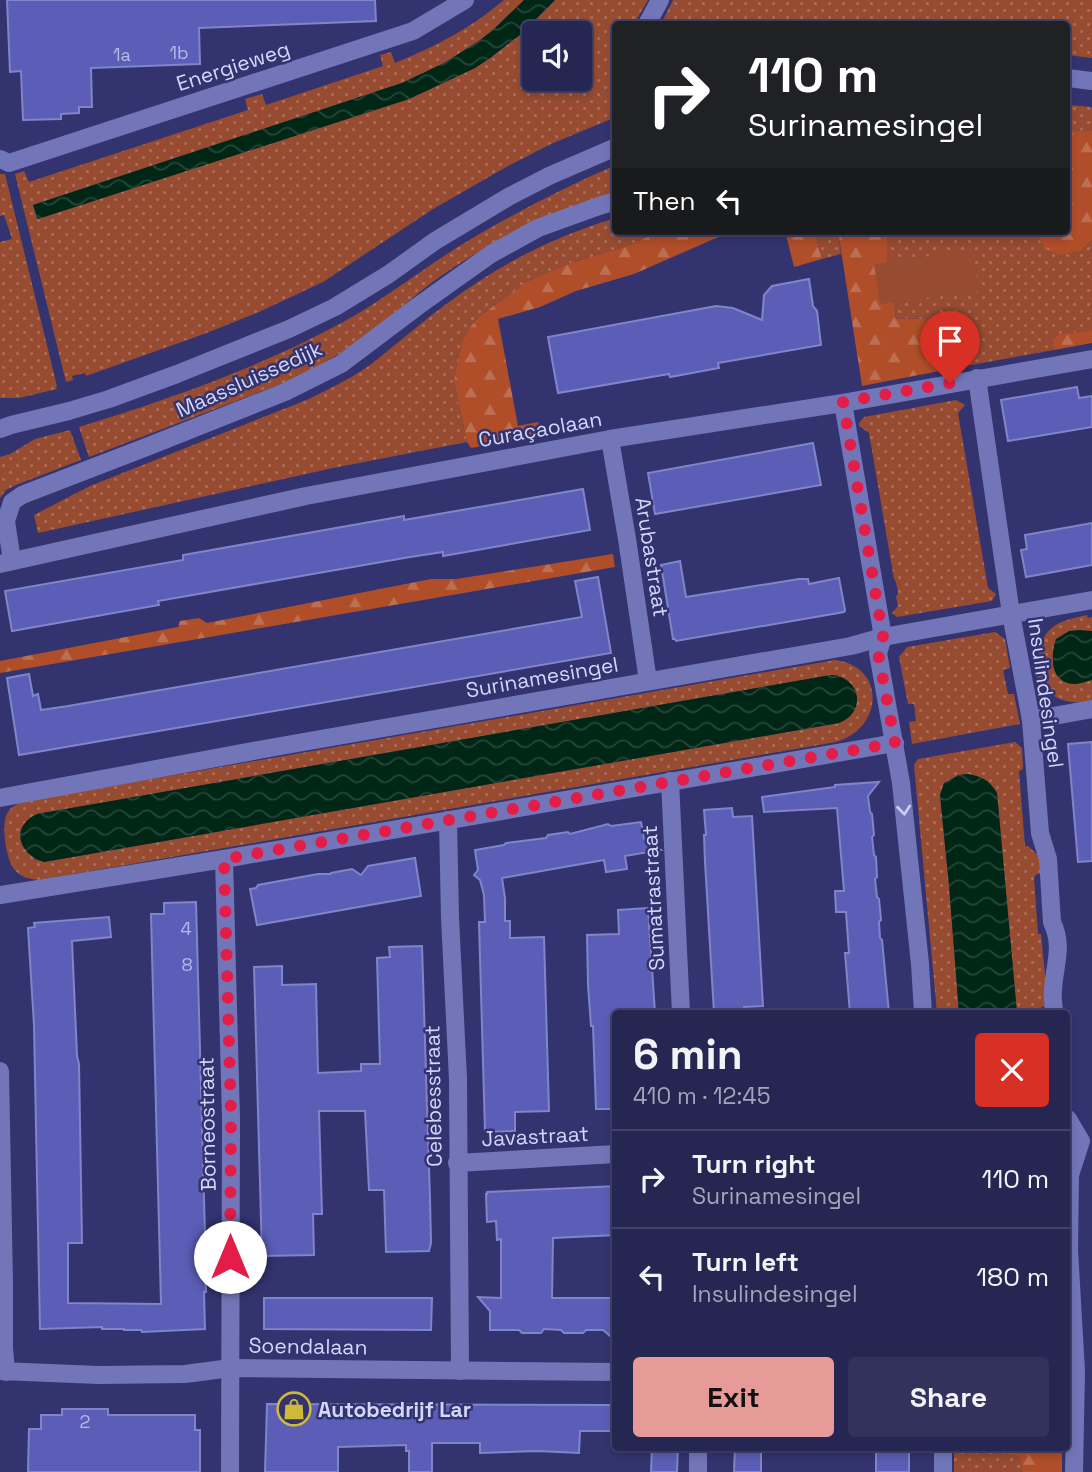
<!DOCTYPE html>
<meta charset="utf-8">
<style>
:root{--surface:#262653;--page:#32325d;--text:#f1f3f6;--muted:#a4a5b8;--line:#42436a;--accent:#e69b98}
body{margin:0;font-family:"Space Grotesk",sans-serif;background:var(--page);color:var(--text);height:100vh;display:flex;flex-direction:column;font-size:26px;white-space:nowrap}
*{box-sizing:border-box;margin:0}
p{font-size:23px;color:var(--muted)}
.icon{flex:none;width:38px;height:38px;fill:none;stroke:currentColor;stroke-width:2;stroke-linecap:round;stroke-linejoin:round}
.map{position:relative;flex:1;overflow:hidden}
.details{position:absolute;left:612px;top:1010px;width:458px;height:441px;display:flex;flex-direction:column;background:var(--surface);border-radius:7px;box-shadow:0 4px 10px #0003,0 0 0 2px var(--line)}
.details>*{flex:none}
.top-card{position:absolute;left:612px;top:21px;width:458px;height:214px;border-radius:7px;box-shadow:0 4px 10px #0003,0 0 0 2px var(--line);background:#202124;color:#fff;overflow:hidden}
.buttons{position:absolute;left:522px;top:21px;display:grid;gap:14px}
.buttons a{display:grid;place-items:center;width:70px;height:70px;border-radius:7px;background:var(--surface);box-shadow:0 4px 10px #0003,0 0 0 2px var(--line);font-size:35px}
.pin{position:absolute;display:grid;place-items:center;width:60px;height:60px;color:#fff;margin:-72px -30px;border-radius:50% 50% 50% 0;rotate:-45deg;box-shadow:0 0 7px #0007}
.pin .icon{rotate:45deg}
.me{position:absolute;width:77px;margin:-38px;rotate:0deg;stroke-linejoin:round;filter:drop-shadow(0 0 5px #0008)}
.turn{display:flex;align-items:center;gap:24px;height:147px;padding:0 21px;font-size:32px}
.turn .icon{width:91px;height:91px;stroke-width:2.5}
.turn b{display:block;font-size:49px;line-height:60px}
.then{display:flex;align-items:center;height:66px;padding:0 21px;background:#0003;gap:14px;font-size:26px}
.round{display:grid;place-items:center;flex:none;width:74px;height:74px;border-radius:7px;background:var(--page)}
.summary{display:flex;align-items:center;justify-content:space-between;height:119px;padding:0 21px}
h1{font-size:42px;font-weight:800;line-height:52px}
.action{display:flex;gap:14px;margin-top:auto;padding:14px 21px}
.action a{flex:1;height:80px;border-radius:7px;background:var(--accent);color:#111;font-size:28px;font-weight:800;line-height:80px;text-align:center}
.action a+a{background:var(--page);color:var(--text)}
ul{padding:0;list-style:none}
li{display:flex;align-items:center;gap:21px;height:98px;padding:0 21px;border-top:2px solid var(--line)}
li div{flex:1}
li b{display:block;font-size:26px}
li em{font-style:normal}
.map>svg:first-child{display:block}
.grass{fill:url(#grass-dots);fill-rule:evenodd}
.forest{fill:url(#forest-firs)}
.pitch{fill:#974c31}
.water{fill:url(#water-waves)}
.building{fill:#5b5db6;stroke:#8085c9;stroke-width:2}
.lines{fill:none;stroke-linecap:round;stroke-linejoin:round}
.minor{stroke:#7276b9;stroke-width:18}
.oneway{stroke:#c8cdf4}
.route{stroke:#e11d48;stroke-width:12;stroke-dasharray:0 21.6}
.labels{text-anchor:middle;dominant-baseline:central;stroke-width:5;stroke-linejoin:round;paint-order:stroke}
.number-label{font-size:18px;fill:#b4b8ea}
.street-label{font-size:21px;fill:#d2d7fb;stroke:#33336f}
.poi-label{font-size:21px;font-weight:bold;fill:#d2d7fb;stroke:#33336f;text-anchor:start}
</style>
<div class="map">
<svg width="1092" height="1472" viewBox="0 0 1092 1472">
<defs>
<pattern id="grass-dots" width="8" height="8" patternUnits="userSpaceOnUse" patternTransform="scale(1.75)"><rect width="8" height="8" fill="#974c31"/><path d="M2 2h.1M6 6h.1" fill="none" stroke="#a96d5a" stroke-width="1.8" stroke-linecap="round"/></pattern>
<pattern id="forest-firs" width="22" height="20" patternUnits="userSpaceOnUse" patternTransform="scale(1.75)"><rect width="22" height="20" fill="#b04e29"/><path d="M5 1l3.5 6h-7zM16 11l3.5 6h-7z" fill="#bd6f54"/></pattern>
<pattern id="water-waves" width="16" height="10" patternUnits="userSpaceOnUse" patternTransform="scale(1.75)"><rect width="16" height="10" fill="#002716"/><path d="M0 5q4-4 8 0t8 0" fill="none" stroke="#244639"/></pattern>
</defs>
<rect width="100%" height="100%" fill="#33336f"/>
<g class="grass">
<path d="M504 0H524L493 30 479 41 444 63 402 83 33 205 37 219 409 99 475 68 490 58 521 34 555 0H648L634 24H616V117L551 144 508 166 433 209 323 282 259 312 204 334 86 376 85 373 72 376 73 380 66 382 15 174 24 171 29 182 248 110 245 99 262 94 266 105 383 66 380 55 391 52 395 63C435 47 471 28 504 0ZM534 33H579V79H534Z"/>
<polygon points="673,0 1092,0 1092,58 1068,55 1068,24 661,24"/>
<polygon points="1068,105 1092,107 1092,131 1068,130"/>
<path d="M616 165V193C550 211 490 241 434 281 415 295 398 311 380 325 352 347 321 366 289 381L89 457 79 427C170 399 261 367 345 321 386 298 421 270 461 245 511 215 562 188 616 165Z"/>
<polygon points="0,174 5,174 57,386 56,386 57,389 19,398 0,398 0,242 12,239 4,215 0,216"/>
<path d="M616 218V231H662L624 247 567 264 526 282 484 313 454 382 467 442 333 468 38 533 34 515 90 486 309 399C331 388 354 377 374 362 399 342 423 321 449 302 500 264 555 236 616 218Z"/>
<polygon points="814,231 838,231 841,254 822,259"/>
<path d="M887 231H1036L1044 248 1082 250 1092 240V330L1059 334 1052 339 1054 350 960 367C960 358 962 343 958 334 950 317 911 318 896 319L887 256Z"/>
<polygon points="956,400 965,405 958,413 988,588 996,594 992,601 897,617 892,613 898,606 896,597 898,593 896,582 894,579 869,433 859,426 859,423 864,417"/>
<polygon points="70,430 81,460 16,485 6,490 0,498 0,457 10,454 35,439"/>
<path d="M1087 615 1088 618 1092 617V631H1090L1076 684 1092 680V702C1061 705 1042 696 1032 665L1038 664C1040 628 1054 622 1087 615Z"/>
<polygon points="995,632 1005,639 1010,668 1003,670 1008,694 1014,694 1020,724 912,744 909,722 916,721 914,704 908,704 899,657 907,647"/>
<path d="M835 660C885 666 885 727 836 742L39 880C29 879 20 877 14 869 6 859 1 824 7 814 10 807 18 803 25 801ZM831 675H838L839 723 44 862 34 859 37 814Z"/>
<polygon points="1015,742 1022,748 1023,769 1019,771 1025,846 1028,846 1042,859 1043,873 1037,874 1034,877 1038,934 1041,934 1048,1006 1041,1007 1042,1013 1017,1013 997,793 968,774 958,776 944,783 940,795 949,885 959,1013 937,1013 914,765 918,759"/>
<rect x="954" y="1447" width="108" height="25"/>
</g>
<g class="forest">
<polygon points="1068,130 1092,131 1092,240 1082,250 1060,255 1044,248 1036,231 1068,231"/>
<polygon points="662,231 732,231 634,274 576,291 540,307 498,319 518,426 538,422 542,435 471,448 467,442 454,382 462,344 471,326 484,313 526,282 567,264 624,247"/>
<polygon points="785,231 814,231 822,259 794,267"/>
<path d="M838 231H887V256L896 319C911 318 950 317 958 334 962 343 960 358 960 367L862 386Z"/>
<polygon points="1092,330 1092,343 1054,350 1052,339 1059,334"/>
<polygon points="613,554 615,567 0,673 0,661 178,627 180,621 199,618 207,623 431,579 456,579"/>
<polygon points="990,1447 1062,1447 1062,1472 1023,1472 1020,1456 995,1452"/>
</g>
<polygon class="pitch" points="973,250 979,291 880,304 874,264"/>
<g class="water">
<polygon points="524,0 555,0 521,34 490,58 475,68 409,99 38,219 33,205 402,83 444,63 479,41 493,30"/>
<path d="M1079 630 1092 631V680C1087 681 1080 684 1075 684 1050 684 1050 656 1056 639L1069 631Z"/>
<path d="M831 675C861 677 867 712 839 723L44 862C18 855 10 826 37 814Z"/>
<path d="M968 774C982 776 990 781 997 793L1017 1013H959L949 885 940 795 944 783 958 775Z"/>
</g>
<g class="building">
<polygon points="7,0 375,0 376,21 199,28 200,64 91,68 92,107 79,107 79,113 61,114 61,119 23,120 21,71 10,72"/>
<polygon points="809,279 813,306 817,311 821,345 718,363 719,368 670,377 669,374 558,393 548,337 716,306 733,308 762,320 764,295 772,286"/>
<polygon points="1077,387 1079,398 1092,396 1092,427 1008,441 1001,400"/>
<polygon points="813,443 821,485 655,514 648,473"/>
<polygon points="583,489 590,530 443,556 443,552 410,557 158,601 159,605 12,631 5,591 183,560 183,555 404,516 404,520"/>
<polygon points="1092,523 1092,565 1026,577 1021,550 1027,549 1025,535"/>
<polygon points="680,561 686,597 799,579 808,579 809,584 839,578 845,610 844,612 676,641 675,639 673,639 661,565"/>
<polygon points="598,577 611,653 19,755 7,678 29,674 33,696 38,694 41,710 68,706 582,617 575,581"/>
<polygon points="1092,742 1092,861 1078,862 1068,744"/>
<polygon points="879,782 868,796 870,812 872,814 874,835 872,837 874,855 876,857 877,877 875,879 877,897 879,899 881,920 879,922 880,938 882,940 889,1013 850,1013 845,953 849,953 846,912 836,912 835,891 844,891 837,808 764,812 762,797 835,787 835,785"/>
<polygon points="732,808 733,817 752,816 763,1006 744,1007 745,1013 714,1013 705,862 704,835 706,835 704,810"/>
<polygon points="641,822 644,839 661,850 625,856 627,869 606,872 604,860 502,878 505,898 505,921 510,921 510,938 544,937 549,1111 515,1112 515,1131 485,1132 479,922 485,922 484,895 480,880 474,875 478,870 475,850 504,845 506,843 546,838 548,835 568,832 570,834 608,824 611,826"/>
<polygon points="415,858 421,896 257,925 250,889 256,888 258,885 318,874 330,874 331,873 352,869 361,875 368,866"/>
<polygon points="196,902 205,1235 206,1292 204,1292 205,1329 142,1332 141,1330 124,1330 124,1329 102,1329 102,1327 40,1329 34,1025 28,928 35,927 34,923 109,917 111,937 72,941 77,1056 79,1064 82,1243 68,1243 68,1303 161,1304 151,914 164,914 164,903"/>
<polygon points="648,908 655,1013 613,1013 614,1058 616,1058 616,1109 596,1109 593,1026 591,1026 588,985 587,935 619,934 618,910"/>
<polygon points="422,946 430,1199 431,1243 429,1251 386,1252 384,1190 369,1190 365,1111 319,1111 322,1214 313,1214 314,1255 262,1256 254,967 282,966 282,985 316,984 318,1073 361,1071 361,1064 380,1064 377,958 390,957 389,947"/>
<polygon points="616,1186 616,1235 553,1238 552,1298 616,1298 616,1341 603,1330 586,1330 583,1333 564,1333 561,1330 544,1329 541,1333 522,1333 519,1330 490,1330 490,1311 478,1297 501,1298 501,1239 497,1240 496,1221 487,1222 486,1194 487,1194 487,1192"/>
<polygon points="264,1298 432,1298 431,1330 264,1329"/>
<polygon points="267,1404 615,1405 615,1431 580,1431 579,1453 537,1451 480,1453 480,1443 432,1443 432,1472 409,1472 409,1451 406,1451 406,1445 338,1447 338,1472 265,1472"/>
<polygon points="62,1409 108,1409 108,1415 195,1415 195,1430 200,1430 200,1472 28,1472 29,1429 41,1429 41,1415 62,1415"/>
<polygon points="652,1447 678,1447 677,1472 651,1472"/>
<polygon points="735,1447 761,1447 761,1472 734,1472"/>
<rect x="876" y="1447" width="33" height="25"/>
</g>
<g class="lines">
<g class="minor">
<polyline points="647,24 660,0"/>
<polyline points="1068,78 1092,81"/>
<polyline points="0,159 9,163 413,31 465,0"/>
<path d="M977 378 1011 614 1031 720 1040 833 1048 859 1052 922C1064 947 1054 966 1053 990 1052 998 1054 1006 1054 1013"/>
<polyline points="843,403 883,637 878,653 901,783 920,964 923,1013"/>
<polyline points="0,429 11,425 69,411 109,399 177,374 289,329 335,307 389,274 435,241 510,196 549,176 616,147"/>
<polyline points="610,439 627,539 648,681"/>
<polyline points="12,561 6,521 12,502 22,495 149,446 285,392 341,364 418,306 491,254 538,228 599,206 616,201"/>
<polyline points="0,564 306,496 610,439 843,403 1092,359"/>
<polyline points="1031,720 1092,709"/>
<polyline points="670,781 681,1013"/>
<polyline points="0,798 275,747 851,646 883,637 1092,600"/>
<polyline points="448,820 450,918 458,1079 460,1371"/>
<polyline points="224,859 231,1118 230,1472"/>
<polyline points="0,895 224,859 895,743"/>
<polyline points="0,1071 4,1284 4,1348 6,1372"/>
<polyline points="1068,1119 1081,1141 1070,1175 1069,1250 1076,1371 1074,1472"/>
<polyline points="457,1163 616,1154"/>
<polyline points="0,1371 99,1375 185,1374 231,1368 616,1372"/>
<polyline points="943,1447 943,1472"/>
<polyline points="698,1472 698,1447"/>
</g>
</g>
<defs><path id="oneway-chevron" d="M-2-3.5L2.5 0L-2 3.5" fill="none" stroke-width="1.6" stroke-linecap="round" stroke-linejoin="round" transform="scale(1.75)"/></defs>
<use class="oneway" href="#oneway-chevron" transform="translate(904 810) rotate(84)"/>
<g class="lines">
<polyline class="route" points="230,1257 231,1118 224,859 895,743 878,653 883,637 843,402 950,383"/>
</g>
<defs>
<symbol id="shop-ring" viewBox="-11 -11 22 22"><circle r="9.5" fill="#33336f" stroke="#ceb938" stroke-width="1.5"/><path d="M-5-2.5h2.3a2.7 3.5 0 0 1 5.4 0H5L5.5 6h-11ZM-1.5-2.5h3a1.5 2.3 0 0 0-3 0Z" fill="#ceb938"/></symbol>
</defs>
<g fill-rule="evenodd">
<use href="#shop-ring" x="275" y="1390" width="38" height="38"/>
</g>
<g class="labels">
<g class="number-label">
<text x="179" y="52">1b</text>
<text x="122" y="54">1a</text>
<text x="186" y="928">4</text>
<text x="187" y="964">8</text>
<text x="85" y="1421">2</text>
</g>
<g class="street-label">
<text transform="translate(233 66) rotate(-18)">Energieweg</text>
<text transform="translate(249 379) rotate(-24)">Maassluissedijk</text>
<text transform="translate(540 429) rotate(-10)">Curaçaolaan</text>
<text transform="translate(652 557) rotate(81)">Arubastraat</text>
<text transform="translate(542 677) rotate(-10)">Surinamesingel</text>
<text transform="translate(1046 693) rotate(82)">Insulindesingel</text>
<text transform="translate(653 898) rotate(-93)">Sumatrastraat</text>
<text transform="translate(433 1096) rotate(-91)">Celebesstraat</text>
<text transform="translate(207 1124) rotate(-91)">Borneostraat</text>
<text transform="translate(535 1136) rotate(-3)">Javastraat</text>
<text transform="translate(308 1346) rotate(1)">Soendalaan</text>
</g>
<g class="poi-label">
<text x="318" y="1409">Autobedrijf Lar</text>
</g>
</g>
</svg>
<div class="buttons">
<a><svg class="icon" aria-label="sound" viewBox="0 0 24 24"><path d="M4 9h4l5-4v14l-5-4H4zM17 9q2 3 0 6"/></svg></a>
</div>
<div class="pin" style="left:950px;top:383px;background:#d93025"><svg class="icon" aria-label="arrive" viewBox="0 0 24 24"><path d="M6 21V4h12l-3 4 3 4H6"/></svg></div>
<svg class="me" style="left:230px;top:1257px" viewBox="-20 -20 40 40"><circle r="19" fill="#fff"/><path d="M0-13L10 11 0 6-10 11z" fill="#e11d48"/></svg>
<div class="top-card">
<div class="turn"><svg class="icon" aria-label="right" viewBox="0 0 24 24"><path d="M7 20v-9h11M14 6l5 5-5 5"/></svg><div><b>110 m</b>Surinamesingel</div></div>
<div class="then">Then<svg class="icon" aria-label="left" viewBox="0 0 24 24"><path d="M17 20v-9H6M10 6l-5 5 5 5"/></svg></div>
</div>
<section class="details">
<div class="summary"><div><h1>6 min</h1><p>410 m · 12:45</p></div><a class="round" style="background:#d93025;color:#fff"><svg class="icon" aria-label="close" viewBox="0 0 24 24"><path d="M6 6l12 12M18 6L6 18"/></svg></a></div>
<ul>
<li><svg class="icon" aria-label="right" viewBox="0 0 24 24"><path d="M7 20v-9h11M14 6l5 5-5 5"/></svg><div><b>Turn right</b><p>Surinamesingel</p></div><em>110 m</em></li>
<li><svg class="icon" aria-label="left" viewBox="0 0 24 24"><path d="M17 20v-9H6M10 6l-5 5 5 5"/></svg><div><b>Turn left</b><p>Insulindesingel</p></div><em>180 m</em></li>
</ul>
<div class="action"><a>Exit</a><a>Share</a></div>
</section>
</div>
